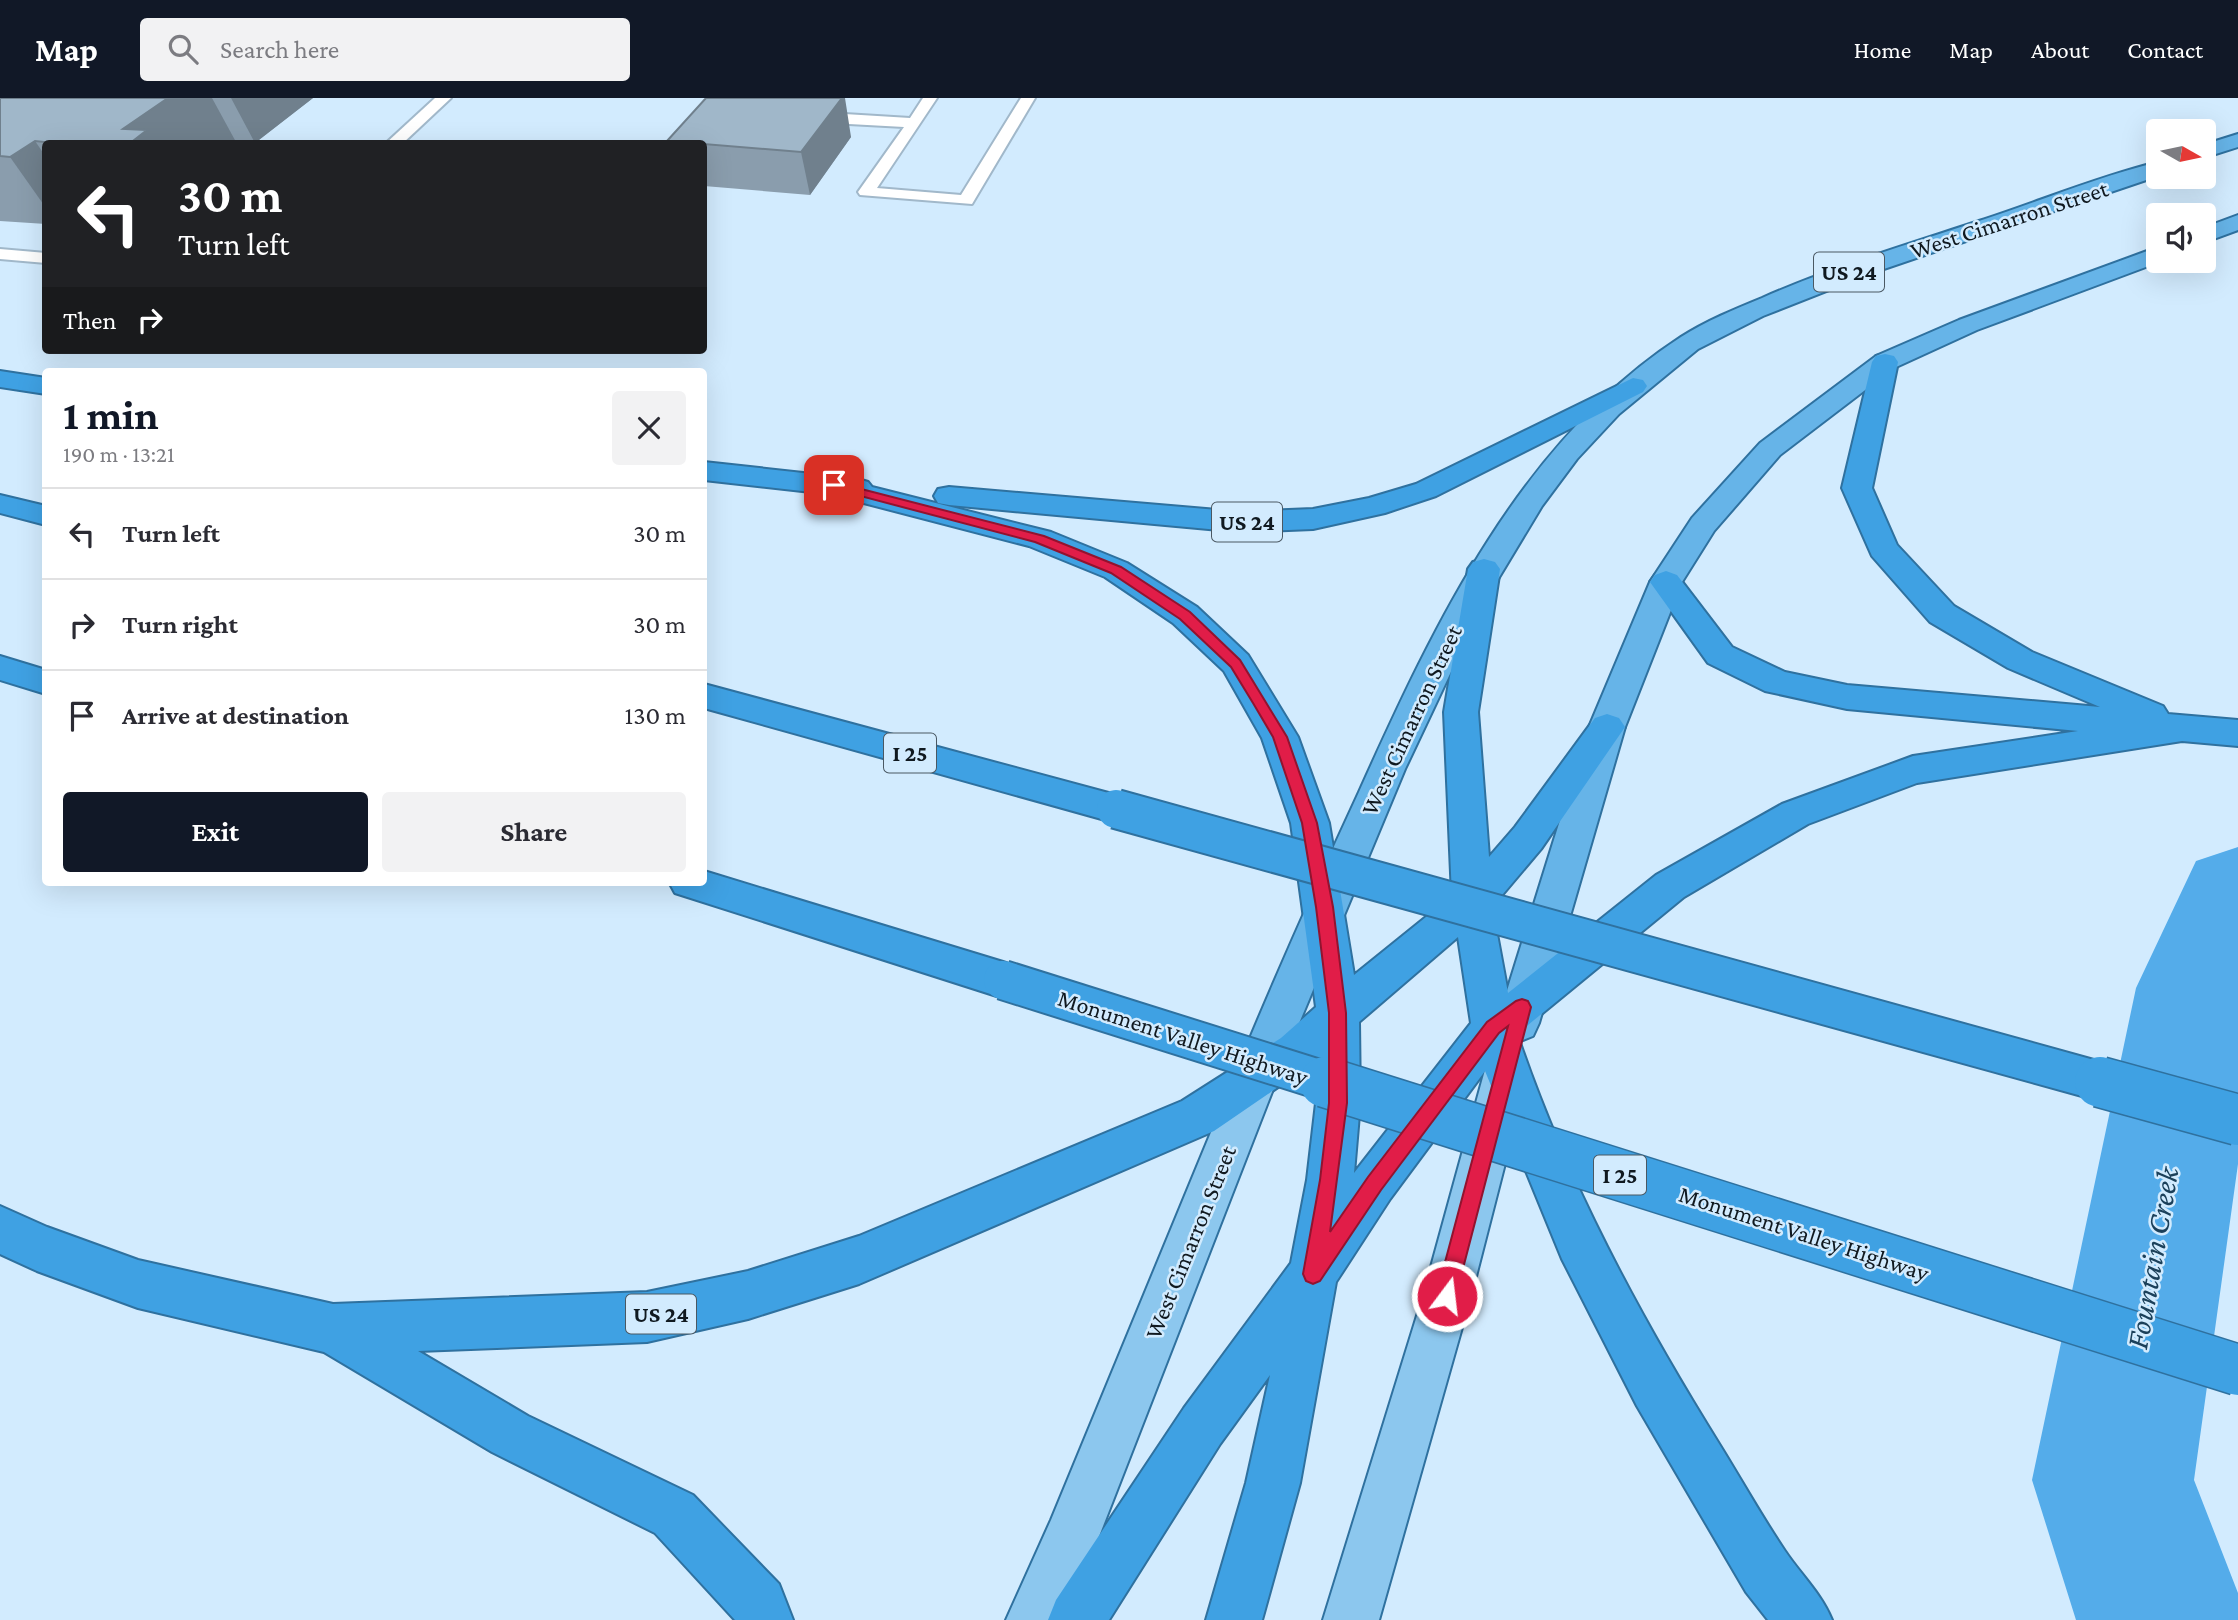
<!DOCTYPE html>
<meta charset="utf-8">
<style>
:root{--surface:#fff;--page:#f2f2f3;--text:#2b2b33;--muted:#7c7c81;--line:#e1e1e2;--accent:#111827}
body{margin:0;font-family:"Crimson Pro",serif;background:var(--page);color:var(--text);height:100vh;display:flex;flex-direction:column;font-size:26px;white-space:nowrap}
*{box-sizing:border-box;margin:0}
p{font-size:23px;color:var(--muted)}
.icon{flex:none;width:38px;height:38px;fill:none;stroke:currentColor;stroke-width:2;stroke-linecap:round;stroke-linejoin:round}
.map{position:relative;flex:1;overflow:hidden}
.panel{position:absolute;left:42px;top:270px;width:665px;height:518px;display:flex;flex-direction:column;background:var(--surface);border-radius:7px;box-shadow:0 7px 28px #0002}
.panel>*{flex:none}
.guide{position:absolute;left:42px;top:42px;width:665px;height:214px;border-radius:7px;box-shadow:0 7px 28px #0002;background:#202124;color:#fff;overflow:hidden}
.needle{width:46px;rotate:99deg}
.buttons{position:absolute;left:2146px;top:21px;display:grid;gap:14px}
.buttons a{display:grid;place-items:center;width:70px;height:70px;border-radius:7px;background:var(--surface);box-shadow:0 7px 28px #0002;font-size:35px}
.pin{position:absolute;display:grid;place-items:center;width:60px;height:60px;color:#fff;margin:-30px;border-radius:14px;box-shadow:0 4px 10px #0006}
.me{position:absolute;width:77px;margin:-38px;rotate:15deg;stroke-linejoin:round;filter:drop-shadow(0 0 5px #0008)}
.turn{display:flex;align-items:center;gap:24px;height:147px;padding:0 21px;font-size:32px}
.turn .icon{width:91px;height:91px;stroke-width:2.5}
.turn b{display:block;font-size:49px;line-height:60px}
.then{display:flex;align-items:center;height:66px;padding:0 21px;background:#0003;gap:14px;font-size:26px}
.round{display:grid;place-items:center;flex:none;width:74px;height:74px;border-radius:7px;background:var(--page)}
.head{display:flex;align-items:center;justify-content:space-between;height:119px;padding:0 21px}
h1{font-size:42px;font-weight:700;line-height:52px;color:var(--accent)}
.primary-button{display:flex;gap:14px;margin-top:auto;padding:14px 21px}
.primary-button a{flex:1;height:80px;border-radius:7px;background:var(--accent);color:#fff;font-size:28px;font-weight:700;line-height:80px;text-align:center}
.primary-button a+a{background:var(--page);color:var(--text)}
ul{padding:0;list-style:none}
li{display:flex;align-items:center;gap:21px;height:91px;padding:0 21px;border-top:2px solid var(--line)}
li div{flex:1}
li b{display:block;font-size:26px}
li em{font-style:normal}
header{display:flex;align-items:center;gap:42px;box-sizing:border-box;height:98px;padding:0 35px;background:var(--accent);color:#fff}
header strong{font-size:33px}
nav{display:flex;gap:38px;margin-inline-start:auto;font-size:24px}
.search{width:490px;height:63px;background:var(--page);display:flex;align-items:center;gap:18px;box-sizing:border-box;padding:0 24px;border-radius:7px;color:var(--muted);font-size:26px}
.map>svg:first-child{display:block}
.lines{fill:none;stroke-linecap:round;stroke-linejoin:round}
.river{fill:#54acea;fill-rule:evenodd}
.service-casing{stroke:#a1b8ca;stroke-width:4}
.primary-casing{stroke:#2f719f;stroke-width:4}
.trunk-casing{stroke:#2f719f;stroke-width:4}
.motorway-casing{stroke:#2f719f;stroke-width:4}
.service{fill:#fff;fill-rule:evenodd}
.primary{fill:#8cc7ee;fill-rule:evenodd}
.trunk{fill:#66b4e8;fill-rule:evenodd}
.motorway{fill:#3fa1e3;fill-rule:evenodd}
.motorway-bridge-far1-casing{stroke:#2f719f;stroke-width:42;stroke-linecap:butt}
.motorway-bridge-casing{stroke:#2f719f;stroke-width:53;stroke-linecap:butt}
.motorway-bridge-far1{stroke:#3fa1e3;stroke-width:38}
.motorway-bridge{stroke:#3fa1e3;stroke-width:50}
.wall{fill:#8a9dad}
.shaded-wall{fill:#70808d}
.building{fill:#a0b7c9;stroke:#70808d;stroke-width:2}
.route{fill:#e11d48;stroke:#92132f;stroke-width:2}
.labels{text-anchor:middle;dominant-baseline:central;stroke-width:5;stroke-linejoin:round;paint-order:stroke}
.shield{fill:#d2ebfe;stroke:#4a5863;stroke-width:2}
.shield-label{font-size:23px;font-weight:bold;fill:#101920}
.street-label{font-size:24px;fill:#101920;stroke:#d2ebfe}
.near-water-label{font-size:32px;font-style:italic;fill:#1b405a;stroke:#d2ebfe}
</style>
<header>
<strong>Map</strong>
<div class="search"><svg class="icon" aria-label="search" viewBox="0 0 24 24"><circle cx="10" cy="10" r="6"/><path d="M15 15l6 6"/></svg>Search here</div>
<nav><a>Home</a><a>Map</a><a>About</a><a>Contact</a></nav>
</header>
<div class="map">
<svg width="2238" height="1522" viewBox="0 0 2238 1522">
<rect width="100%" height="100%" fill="#d2ebfe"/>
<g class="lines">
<polygon class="river" points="2238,749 2238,1066 2194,1382 2238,1495 2238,1522 2076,1522 2032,1382 2136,890 2196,763"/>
<defs>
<g id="service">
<polygon points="435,0 451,0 402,46 385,46"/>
<polygon points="923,0 937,0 877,90 961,97 1021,0 1035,0 972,106 860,97 858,94 904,29 812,24 804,19 812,14 910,20"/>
<polygon points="0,151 46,155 46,165 0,161"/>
</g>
<g id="primary">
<polygon points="1507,952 1522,958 1529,972 1471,1198 1379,1522 1323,1522 1423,1198 1485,972 1492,958"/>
<polygon points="1255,961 1270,967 1277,981 1098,1441 1063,1522 1006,1522 1051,1422 1233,981 1240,967"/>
</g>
<g id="trunk">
<polygon points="2238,36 2238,49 2203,60 2203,47"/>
<path d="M2158 64V78L1875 174 1763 218 1698 251 1619 316 1577 361 1542 408 1483 506 1405 671 1270 995 1255 1001 1240 995 1233 981C1273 884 1315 789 1359 694 1435 525 1520 344 1681 239 1706 223 1735 211 1762 200 1832 169 1906 147 1979 123 2038 104 2097 79 2158 64Z"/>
<polygon points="2238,117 2238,132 2203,145 2203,130"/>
<polygon points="2158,149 2158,163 2162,163 1977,232 1894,270 1780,357 1714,433 1682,484 1625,629 1539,925 1533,938 1518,944 1503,938 1497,925 1589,629 1650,484 1692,420 1760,345 1876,258 1959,222"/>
</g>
<g id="motorway">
<path d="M1885 256 1894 258 1898 264 1872 390 1897 447 1954 508 2032 554 2163 608 2168 616 2238 622V648L2182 643 1917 685 1808 726 1684 799 1517 936C1566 1082 1640 1219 1721 1349 1742 1383 1762 1419 1785 1453 1801 1477 1821 1495 1832 1522H1768L1746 1494 1637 1308 1562 1161 1485 973 1390 1101 1336 1184 1300 1385 1262 1522H1206L1246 1385 1270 1277 1220 1346 1109 1522H1048L1056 1502 1184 1310 1291 1165 1307 1082 1316 1005V963L1214 1033 859 1186 748 1221 647 1244 418 1253 528 1318 693 1397 779 1486 793 1522H735L655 1435 492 1354 324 1254 138 1210 37 1173 0 1156V1108L47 1129 138 1162 333 1206 647 1194 748 1173 859 1138 1182 1003 1281 940 1316 909 1291 725 1262 640 1224 573 1173 525 1105 479 1029 448 829 396 704 382V364L858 381 868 384 872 389 1051 434 1127 465 1197 509 1248 557 1298 639 1329 725 1354 877 1452 798 1444 614 1468 471 1473 464 1484 461 1495 464 1500 471 1478 614 1489 759 1515 729 1595 620 1607 616 1619 620 1625 629 1541 751 1492 809 1508 895 1656 777 1782 706 1913 658 2078 633 1847 611 1765 593 1708 565 1650 484 1655 477 1666 473 1677 477 1732 549 1785 574 1847 587 2100 609 2008 570 1930 524 1872 458 1842 390 1872 264 1876 258ZM1458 839 1471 925 1354 1075 1360 1005 1359 924Z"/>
<polygon points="0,273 46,280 46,296 0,289"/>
<polygon points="1633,280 1643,282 1647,288 1643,294 1436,398 1385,415 1313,431 1241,434 949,407 938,405 934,398 938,391 949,389 1241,414 1313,411 1369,400 1416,386"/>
<polygon points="0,397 46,408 46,427 0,415"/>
<polygon points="0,558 46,572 46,596 0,582"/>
<polygon points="704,586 1116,697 1129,701 1135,711 1129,721 1116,725 704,610"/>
<polygon points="704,773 1003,864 1018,869 1024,882 1018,895 1003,900 675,795 669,784 704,784"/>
</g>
</defs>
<use href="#service" class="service-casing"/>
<use href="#primary" class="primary-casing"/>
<use href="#trunk" class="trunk-casing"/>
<use href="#motorway" class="motorway-casing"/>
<use href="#service" class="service"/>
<use href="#primary" class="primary"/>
<use href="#trunk" class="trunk"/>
<use href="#motorway" class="motorway"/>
<defs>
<g id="motorway-bridge-far1">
<polyline points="1116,711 2106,985"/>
<polyline points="1003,882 1331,985"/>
</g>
<g id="motorway-bridge">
<polyline points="1325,984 2238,1272"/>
<polyline points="2100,984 2238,1022"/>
</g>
</defs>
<use href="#motorway-bridge-far1" class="motorway-bridge-far1-casing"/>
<use href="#motorway-bridge" class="motorway-bridge-casing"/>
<use href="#motorway-bridge-far1" class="motorway-bridge-far1"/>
<use href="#motorway-bridge" class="motorway-bridge"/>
</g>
<g class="wall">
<polygon points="0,0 313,0 255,45 236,44 233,46 46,46 46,126 0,123"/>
<polygon points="851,39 810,97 704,88 704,46 667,46 667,43"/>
</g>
<g class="shaded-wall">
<polygon points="168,0 212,0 236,44 233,46 129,46 123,31"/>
<polygon points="231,0 313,0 255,45"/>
<polygon points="842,0 845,0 851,39 810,97 801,54"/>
<polygon points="35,43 46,59 46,110 10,59"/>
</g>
<g class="building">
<polygon points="0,0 168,0 123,31 147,32 129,46 64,46 35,43 10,59 0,58"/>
<polygon points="706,0 842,0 801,54 667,43"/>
</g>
<polygon class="route" points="834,384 1044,438 1121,469 1190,514 1240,562 1287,639 1317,725 1333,809 1346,915 1347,1005 1330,1134 1368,1079 1487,924 1516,903 1522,901 1528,903 1531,909 1454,1205 1447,1208 1439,1205 1436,1198 1508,928 1499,935 1381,1092 1320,1183 1313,1186 1306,1183 1303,1176 1320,1082 1329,1005 1329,915 1316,809 1302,725 1273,639 1253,605 1231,569 1180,521 1111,475 1035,444 830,390 828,387"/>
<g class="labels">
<g class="shield">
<rect x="1814" y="154.5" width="70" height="39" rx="5"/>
<rect x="1212" y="404.5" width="70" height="39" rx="5"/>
<rect x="884" y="635.5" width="52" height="39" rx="5"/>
<rect x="1594" y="1057.5" width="52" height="39" rx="5"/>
<rect x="626" y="1196.5" width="70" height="39" rx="5"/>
</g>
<g class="shield-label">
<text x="1849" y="174">US 24</text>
<text x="1247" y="424">US 24</text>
<text x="910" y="655">I 25</text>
<text x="1620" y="1077">I 25</text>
<text x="661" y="1216">US 24</text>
</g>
<g class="street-label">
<text transform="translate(2009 121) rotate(-18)">West Cimarron Street</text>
<text transform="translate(1411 622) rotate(-65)">West Cimarron Street</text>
<text transform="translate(1183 939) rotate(18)">Monument Valley Highway</text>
<text transform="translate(1804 1135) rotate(18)">Monument Valley Highway</text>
<text transform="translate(1190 1144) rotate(-68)">West Cimarron Street</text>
</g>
<g class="near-water-label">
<text transform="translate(2152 1160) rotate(-80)">Fountain Creek</text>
</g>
</g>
</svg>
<div class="buttons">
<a><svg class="needle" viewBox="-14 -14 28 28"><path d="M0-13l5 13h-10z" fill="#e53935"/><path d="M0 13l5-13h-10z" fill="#7c7c81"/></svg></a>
<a><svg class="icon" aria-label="sound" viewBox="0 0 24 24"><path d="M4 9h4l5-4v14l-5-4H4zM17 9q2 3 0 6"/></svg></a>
</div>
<div class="pin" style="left:834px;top:387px;background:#d93025"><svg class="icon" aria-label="arrive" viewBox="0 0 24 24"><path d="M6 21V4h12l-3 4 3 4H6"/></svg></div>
<svg class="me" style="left:1447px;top:1198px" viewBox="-20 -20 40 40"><circle r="17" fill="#e11d48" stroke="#fff" stroke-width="3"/><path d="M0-11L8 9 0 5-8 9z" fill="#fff"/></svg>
<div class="guide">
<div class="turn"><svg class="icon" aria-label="left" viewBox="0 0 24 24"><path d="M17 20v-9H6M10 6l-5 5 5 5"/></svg><div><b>30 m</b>Turn left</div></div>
<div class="then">Then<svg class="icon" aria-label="right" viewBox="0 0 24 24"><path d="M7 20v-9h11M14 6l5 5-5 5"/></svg></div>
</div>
<section class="panel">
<div class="head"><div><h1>1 min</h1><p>190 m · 13:21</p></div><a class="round"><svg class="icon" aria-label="close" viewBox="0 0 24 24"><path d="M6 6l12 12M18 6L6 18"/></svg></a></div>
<ul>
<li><svg class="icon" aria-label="left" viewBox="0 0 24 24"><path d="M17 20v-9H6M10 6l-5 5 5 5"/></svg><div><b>Turn left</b></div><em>30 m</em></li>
<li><svg class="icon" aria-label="right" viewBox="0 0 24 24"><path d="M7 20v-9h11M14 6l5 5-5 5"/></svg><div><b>Turn right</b></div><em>30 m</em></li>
<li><svg class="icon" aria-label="arrive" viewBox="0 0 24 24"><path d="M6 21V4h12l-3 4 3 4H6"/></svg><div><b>Arrive at destination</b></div><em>130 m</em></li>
</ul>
<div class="primary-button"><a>Exit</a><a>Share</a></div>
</section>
</div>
